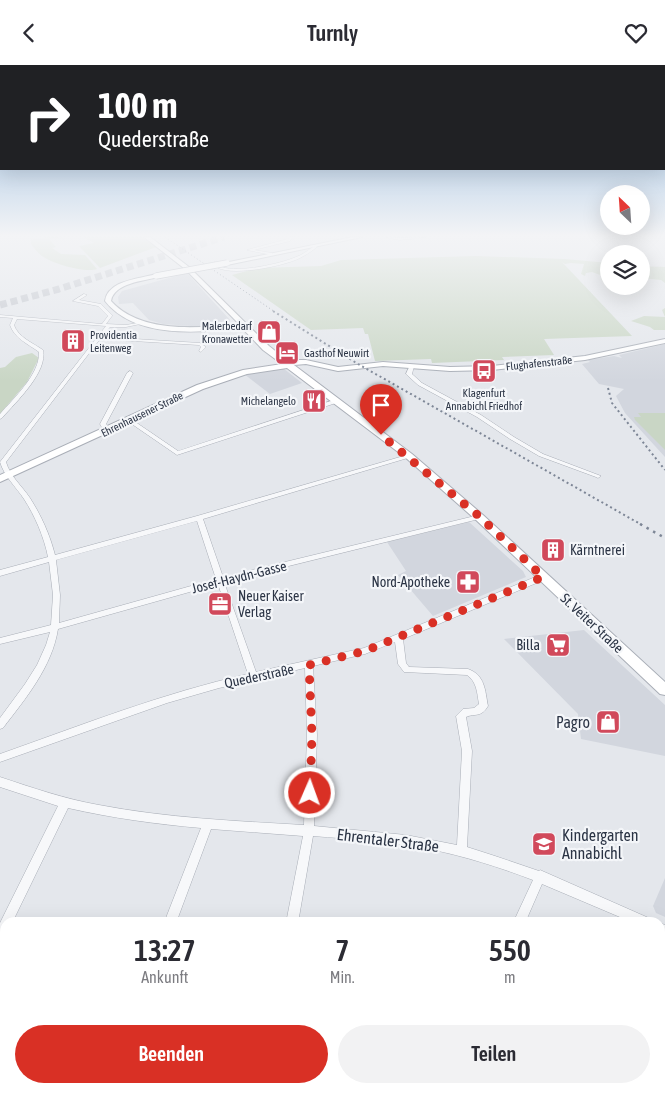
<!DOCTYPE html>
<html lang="de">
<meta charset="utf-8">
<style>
:root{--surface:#fff;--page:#f2f2f3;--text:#2b2b33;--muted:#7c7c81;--accent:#d93025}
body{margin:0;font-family:"Asap Condensed",sans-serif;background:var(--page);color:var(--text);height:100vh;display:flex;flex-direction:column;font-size:19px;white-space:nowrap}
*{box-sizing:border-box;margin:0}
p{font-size:16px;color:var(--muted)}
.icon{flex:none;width:28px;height:28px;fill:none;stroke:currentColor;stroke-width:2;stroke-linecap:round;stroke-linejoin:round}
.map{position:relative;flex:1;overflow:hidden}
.details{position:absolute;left:0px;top:852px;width:665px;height:176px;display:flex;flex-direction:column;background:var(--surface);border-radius:15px 15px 0 0;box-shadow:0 5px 20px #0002}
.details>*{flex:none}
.top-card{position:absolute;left:0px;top:0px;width:665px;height:105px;box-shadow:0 5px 20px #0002;background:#202124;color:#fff;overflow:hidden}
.needle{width:32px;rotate:335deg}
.controls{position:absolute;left:600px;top:120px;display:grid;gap:10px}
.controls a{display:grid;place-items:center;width:50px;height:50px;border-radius:50%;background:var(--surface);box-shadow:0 5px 20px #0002;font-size:25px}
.pin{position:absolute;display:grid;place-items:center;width:42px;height:42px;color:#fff;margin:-51px -21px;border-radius:50% 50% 50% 0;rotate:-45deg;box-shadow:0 0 5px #0007}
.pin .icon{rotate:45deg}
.me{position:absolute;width:55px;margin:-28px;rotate:2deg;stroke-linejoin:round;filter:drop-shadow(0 0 4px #0008)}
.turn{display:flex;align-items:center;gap:18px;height:105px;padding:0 15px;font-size:22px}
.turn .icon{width:65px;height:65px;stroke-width:2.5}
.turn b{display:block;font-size:35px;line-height:42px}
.eta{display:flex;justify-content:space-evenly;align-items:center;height:85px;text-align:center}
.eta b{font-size:30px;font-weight:600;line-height:35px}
.primary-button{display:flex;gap:10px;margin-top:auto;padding:10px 15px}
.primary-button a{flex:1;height:58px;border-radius:30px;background:var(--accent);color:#fff;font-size:20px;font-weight:600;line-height:58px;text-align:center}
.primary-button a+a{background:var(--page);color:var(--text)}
header{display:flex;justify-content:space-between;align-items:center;height:65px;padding:0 15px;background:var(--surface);font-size:22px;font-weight:600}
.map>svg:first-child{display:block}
.built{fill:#d2d6de}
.green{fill:#c9d6c5}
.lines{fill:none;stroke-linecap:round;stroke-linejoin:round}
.highway-tunnel{stroke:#bfc3cb;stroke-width:7;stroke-dasharray:7 4;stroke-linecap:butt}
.street-casing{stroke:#a9aeb7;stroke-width:1}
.secondary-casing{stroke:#a9aeb7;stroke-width:2}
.street{fill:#f7f8fa;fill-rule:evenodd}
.secondary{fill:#fff;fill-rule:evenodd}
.rail-far2{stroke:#7d8696;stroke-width:1;stroke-dasharray:1 2.5;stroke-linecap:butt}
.rail-far1{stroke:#7d8696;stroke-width:2;stroke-dasharray:2 3;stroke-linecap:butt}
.rail{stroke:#7d8696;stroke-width:2.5;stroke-dasharray:2.5 5;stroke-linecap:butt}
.secondary-bridge-casing{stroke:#a9aeb7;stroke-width:7;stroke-linecap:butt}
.secondary-bridge{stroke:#fff;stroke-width:5.5}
.route{stroke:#d93025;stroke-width:9;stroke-dasharray:0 16.2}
.labels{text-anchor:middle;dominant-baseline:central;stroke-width:4.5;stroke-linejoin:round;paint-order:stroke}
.far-poi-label{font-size:11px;fill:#2b3445;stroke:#f4f6f9;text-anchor:end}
.far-street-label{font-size:11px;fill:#2b3445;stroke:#f4f6f9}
.poi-label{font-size:14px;fill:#2b3445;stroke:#f4f6f9;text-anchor:start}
.street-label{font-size:14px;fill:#2b3445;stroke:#f4f6f9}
.near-poi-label{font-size:16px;fill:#2b3445;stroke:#f4f6f9;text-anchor:end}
.near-street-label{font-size:16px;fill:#2b3445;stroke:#f4f6f9}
</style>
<header><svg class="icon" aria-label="back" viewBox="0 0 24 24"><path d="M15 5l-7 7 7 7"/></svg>Turnly<svg class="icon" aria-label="heart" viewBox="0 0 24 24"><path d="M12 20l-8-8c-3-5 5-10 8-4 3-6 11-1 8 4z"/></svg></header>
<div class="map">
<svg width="665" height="1028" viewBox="0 0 665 1028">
<rect width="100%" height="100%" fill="#e4e7ec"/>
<g class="built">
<polygon points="187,208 230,255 229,258 205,262 163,259 149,255 133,238 119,239 118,232 122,226"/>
<polygon points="665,279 665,392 625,348 616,331 624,324 599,319 582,299 590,297 588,295 614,291 622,293 619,290"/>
<polygon points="283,303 302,318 270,329 244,309"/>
<polygon points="469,457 523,506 526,512 433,551 398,510 406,506 387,477"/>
<polygon points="584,565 665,640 665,691 581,674 578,649 504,574"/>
<polygon points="665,813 665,852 656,848 653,841"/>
<polygon points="248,1024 327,1024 324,1028 246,1028"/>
</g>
<g class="green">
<path d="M48 172H65L49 174 56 182 52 183 61 189 85 190 97 204C85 208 53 199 42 191 38 188 34 183 31 179V175Z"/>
<polygon points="84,172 142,172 156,182 100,203 79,181 94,178"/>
<polygon points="476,191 565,194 609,198 609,219 605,219 601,214 603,211 592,207 586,208 585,211 581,209 584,199 571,198 565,199 562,197 632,271 544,274 554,290 502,292 504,295 432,298 431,294 375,296 368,269 365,269 363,263 311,265 232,210 258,203 321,201 341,195"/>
<polygon points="641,201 665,202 665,218 661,215 641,213"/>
<polygon points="665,243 665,265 654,265 650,262 631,256 644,251 665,252 662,245"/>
<polygon points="32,288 39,293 27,317 0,349 0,303 5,302 16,292"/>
<polygon points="638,348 665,348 665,385 635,355 634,352 641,352"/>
</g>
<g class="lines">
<polyline class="highway-tunnel" points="0,240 59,224 224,172"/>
<defs>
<g id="street">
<polygon points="289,172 293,172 290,176 254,185 272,188 272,190 247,185 288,174"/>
<polygon points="386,172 400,173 426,172 400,175"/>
<path d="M313 180H315L317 182C312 186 306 190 300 193 284 201 235 211 218 203 217 202 214 199 212 198L215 197C216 198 221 201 222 202 238 208 280 199 296 192 302 190 307 186 313 182Z"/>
<path d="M84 229 87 230 79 235 101 239 112 250V251L106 259 126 260 143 257 145 258 126 262H110L102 272 200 278 206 282 201 287 199 286 201 282 199 280 100 274 6 397C10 411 22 421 30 433 41 450 50 470 55 490L197 451 407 390H411V392L203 454 223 512 479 450 482 452 479 454 224 517 256 607 364 583 540 510H546L547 512 546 514 403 574 406 598 409 602 468 604C485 610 485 625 488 641 481 653 475 648 466 652L472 686 467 782 495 791 539 806 540 805 651 854 653 858H634L542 819 525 858H513L533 815C499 802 464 791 429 784 391 777 352 774 313 771L298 858H286L303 771 211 764 176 858H164L201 763C156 759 112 753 68 743L12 858H5V872L4 874 0 876V858L58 741 0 722V712C33 723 65 734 99 740 167 753 235 756 304 760L307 670 305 603 219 623 167 638 0 697V689C82 660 163 628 248 609L218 519 58 564C52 602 26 633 3 663L0 664V653L25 619 37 600 46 580 50 567 0 579V573L51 560 53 530 49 497 0 511V505L48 492C44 472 35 451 24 434 16 422 4 411 0 397L106 261 17 254 14 260C18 272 33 278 43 285 48 307 16 337 2 353L0 354V349C14 333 40 309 39 287 28 279 14 273 10 260L13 253 0 252V250L102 259 108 251 98 241 73 236ZM197 456 216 514 59 558 60 530 56 495ZM395 577 398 599 404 607 467 610C477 617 477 628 479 639L474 643 463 644 456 651 462 686 457 780 406 770 314 761 317 670 313 601 365 589Z"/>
<polygon points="410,300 414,301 412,309 422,318 481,350 514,372 543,389 601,411 598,413 596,412 539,391 510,374 477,352 418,320 406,309"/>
<path d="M130 306 133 308 106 359 111 365 110 366C105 367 102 363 100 359L127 308Z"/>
<polygon points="337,334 340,336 339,337 177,390 126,355 127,354 131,354 178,386"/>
<polygon points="660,858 665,860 665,872 660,870"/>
<polygon points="99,1024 113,1024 111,1028 97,1028"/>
<polygon points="232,1024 246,1024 244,1028 230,1028"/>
<polygon points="435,1024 449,1024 447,1028 433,1028"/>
</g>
<g id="secondary">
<path d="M144 172H150L189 202 269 281 289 297 295 295H306L338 302 383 297 450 302 492 301 585 291 665 274V278L585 295 492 305 450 306 383 301 338 306 306 299 294 300 412 389 483 450 665 617V630L660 629 475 454 406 393 287 303 247 309 203 324 0 417V410L197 320 243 305 282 299 263 285 242 263C199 268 135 274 105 236 108 215 139 214 156 209L159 211 158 212C144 216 114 218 111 236 141 269 198 263 239 259L185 204Z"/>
<polygon points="353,172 362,172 227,200 224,198"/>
</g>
</defs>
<use href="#street" class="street-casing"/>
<use href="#secondary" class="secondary-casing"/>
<use href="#street" class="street"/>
<use href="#secondary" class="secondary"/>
<polyline class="rail-far2" points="165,172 275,247"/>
<g class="rail-far1">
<polyline points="273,246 358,299 642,460"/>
<polyline points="608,323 612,338 665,405"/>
</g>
<polyline class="rail" points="640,459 665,473"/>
<defs>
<polyline id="secondary-bridge" points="156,211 227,198"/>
</defs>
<use href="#secondary-bridge" class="secondary-bridge-casing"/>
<use href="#secondary-bridge" class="secondary-bridge"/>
</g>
<linearGradient id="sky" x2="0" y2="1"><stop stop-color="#8bb4dd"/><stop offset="0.54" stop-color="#f3f4f6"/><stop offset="1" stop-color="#f3f4f6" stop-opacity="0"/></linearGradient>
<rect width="665" height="316" fill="url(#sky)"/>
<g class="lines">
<polyline class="route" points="310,728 312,670 309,600 365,586 543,512 480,452 381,370"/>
</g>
<defs>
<symbol id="shop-square" viewBox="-11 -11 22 22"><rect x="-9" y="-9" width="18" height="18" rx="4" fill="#d1495b" stroke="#f4f6f9"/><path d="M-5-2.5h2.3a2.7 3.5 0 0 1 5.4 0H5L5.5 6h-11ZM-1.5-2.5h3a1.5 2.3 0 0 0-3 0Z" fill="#fff"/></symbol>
<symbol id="building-square" viewBox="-11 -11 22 22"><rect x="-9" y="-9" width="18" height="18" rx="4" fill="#d1495b" stroke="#f4f6f9"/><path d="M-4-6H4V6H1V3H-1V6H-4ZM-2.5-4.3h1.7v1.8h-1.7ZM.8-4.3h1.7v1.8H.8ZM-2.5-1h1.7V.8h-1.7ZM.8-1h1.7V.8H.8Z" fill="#fff"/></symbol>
<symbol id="hotel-square" viewBox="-11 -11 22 22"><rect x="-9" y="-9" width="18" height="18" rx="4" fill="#d1495b" stroke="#f4f6f9"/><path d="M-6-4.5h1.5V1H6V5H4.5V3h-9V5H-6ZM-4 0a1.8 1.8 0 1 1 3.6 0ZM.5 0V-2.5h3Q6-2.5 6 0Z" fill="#fff"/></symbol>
<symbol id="bus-square" viewBox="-11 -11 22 22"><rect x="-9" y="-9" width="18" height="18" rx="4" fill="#d1495b" stroke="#f4f6f9"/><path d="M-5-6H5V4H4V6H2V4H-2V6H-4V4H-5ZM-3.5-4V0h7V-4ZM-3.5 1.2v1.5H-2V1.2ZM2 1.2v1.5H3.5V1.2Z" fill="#fff"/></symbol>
<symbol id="restaurant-square" viewBox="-11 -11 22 22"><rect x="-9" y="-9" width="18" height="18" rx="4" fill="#d1495b" stroke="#f4f6f9"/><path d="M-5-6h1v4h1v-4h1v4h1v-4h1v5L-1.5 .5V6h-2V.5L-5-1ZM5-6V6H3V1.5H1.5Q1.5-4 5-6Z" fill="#fff"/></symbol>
<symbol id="pharmacy-square" viewBox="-11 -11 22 22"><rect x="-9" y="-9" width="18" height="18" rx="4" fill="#d1495b" stroke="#f4f6f9"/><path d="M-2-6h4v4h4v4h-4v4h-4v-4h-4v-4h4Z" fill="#fff"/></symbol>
<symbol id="office-square" viewBox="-11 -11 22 22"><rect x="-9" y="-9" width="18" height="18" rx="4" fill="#d1495b" stroke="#f4f6f9"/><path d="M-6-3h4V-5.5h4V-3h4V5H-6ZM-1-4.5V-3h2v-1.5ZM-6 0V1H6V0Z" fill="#fff"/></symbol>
<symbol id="supermarket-square" viewBox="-11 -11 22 22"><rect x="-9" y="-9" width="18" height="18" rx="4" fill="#d1495b" stroke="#f4f6f9"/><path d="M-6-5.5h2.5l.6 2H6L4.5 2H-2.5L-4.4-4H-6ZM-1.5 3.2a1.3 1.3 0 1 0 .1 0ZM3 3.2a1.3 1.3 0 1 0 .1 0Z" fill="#fff"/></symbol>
<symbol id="school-square" viewBox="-11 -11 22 22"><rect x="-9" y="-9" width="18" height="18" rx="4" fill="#d1495b" stroke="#f4f6f9"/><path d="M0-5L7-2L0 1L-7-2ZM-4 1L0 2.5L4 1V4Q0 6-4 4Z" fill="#fff"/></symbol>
</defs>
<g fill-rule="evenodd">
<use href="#shop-square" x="255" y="253" width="28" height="28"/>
<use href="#building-square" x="59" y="262" width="28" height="28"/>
<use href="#hotel-square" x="273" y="274" width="28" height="28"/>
<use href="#bus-square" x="470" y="292" width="28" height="28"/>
<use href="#restaurant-square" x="300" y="322" width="28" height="28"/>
<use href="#building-square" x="539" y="471" width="28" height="28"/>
<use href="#pharmacy-square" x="454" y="503" width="28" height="28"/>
<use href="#office-square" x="206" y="525" width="28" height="28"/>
<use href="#supermarket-square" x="544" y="566" width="28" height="28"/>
<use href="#shop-square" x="594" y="643" width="28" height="28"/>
<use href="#school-square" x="530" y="765" width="28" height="28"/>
</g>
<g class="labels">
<g class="far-poi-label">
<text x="252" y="261">Malerbedarf<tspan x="252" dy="13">Kronawetter</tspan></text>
<text x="90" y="270" text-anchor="start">Providentia<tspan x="90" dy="13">Leitenweg</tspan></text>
<text x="304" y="288" text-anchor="start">Gasthof Neuwirt</text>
<text x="484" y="328" text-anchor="middle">Klagenfurt<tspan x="484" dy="13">Annabichl Friedhof</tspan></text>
<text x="296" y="336">Michelangelo</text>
</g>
<g class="far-street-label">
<text transform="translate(539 298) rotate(-6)">Flughafenstraße</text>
<text transform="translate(142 349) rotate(-26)">Ehrenhausener Straße</text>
</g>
<g class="poi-label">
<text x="570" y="485">Kärntnerei</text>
<text x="450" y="517" text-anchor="end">Nord-Apotheke</text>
<text x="238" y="531">Neuer Kaiser<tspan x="238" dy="16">Verlag</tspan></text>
<text x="540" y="580" text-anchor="end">Billa</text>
</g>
<g class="street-label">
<text transform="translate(239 512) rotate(-14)">Josef-Haydn-Gasse</text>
<text transform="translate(592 558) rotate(43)">St. Veiter Straße</text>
<text transform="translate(259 611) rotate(-12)">Quederstraße</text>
</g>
<g class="near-poi-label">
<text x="590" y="657">Pagro</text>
<text x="562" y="770" text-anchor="start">Kindergarten<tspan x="562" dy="18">Annabichl</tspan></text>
</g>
<g class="near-street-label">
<text transform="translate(388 775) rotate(7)">Ehrentaler Straße</text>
</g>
</g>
</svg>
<div class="controls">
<a><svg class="needle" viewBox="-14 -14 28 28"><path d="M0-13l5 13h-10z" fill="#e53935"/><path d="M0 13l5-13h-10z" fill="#7c7c81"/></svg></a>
<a><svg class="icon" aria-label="layers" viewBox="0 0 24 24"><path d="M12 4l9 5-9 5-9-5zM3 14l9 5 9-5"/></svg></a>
</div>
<div class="pin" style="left:381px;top:370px;background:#d93025"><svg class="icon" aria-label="arrive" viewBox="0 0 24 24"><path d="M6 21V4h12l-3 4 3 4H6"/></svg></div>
<svg class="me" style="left:310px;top:728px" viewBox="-20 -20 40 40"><circle r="17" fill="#d93025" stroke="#fff" stroke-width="3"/><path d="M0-11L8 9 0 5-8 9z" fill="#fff"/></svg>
<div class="top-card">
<div class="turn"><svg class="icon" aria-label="right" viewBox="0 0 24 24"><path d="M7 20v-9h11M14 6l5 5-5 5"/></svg><div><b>100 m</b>Quederstraße</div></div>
</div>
<section class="details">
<div class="eta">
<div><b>13:27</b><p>Ankunft</p></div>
<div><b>7</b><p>Min.</p></div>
<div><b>550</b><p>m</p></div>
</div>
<div class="primary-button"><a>Beenden</a><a>Teilen</a></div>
</section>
</div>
